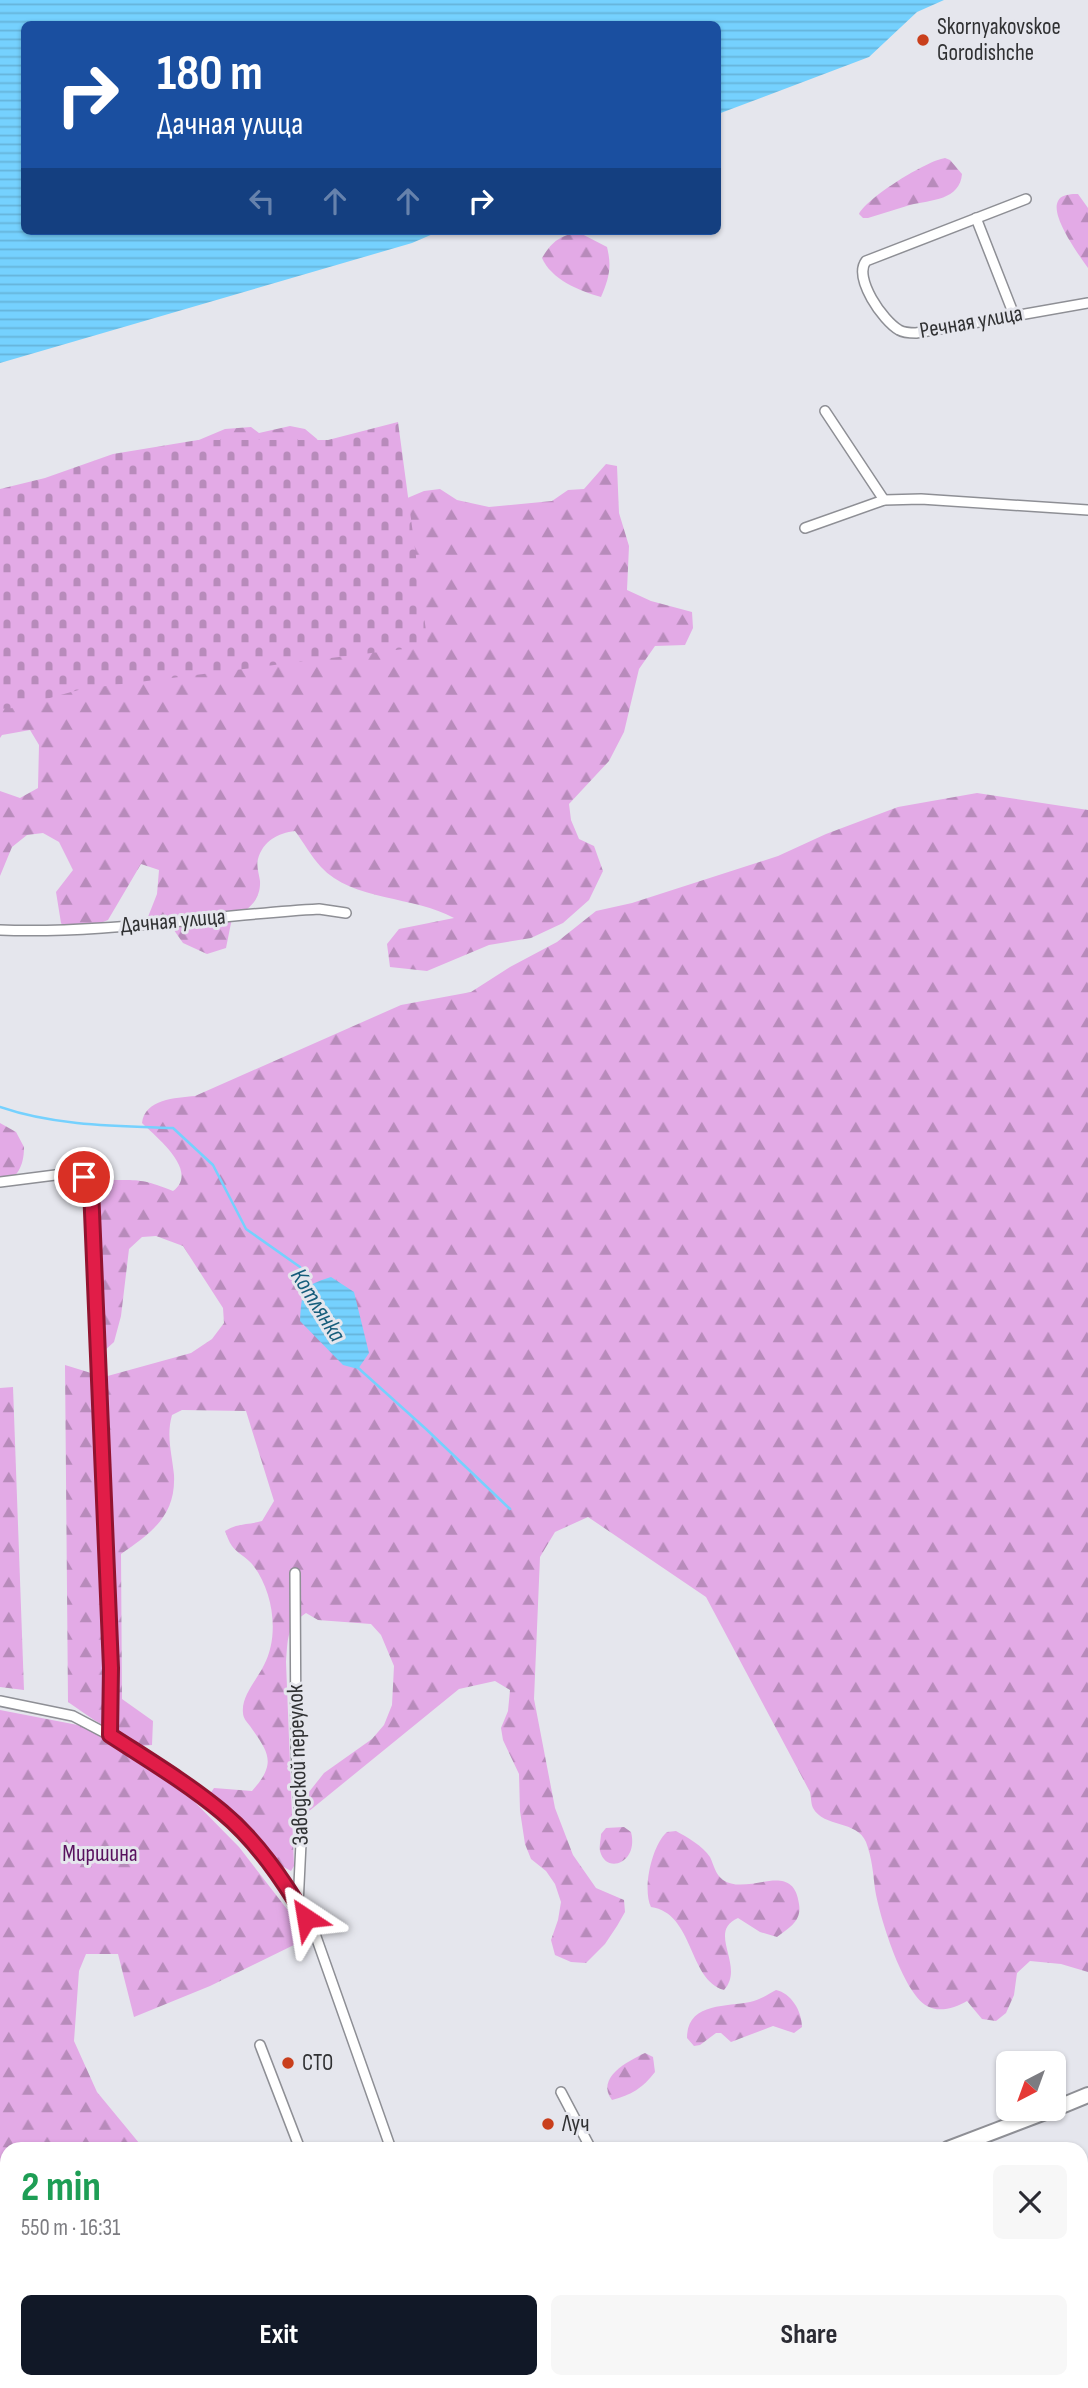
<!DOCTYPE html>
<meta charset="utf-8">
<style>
:root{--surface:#fff;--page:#f7f7f7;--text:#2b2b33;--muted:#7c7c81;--accent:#111827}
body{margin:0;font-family:"Sofia Sans Condensed",sans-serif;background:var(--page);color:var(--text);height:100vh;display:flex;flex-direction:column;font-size:26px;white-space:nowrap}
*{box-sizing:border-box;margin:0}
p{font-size:23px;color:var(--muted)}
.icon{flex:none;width:38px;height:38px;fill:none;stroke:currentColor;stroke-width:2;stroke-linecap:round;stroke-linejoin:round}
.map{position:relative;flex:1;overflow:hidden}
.side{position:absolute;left:0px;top:2142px;width:1088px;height:247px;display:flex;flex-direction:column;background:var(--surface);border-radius:21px 21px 0 0;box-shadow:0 2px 5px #0004}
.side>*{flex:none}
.top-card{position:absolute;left:21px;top:21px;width:700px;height:214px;border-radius:10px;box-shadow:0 2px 5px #0004;background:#1a4fa0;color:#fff;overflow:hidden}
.needle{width:46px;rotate:221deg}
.fabs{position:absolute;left:996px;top:2051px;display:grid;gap:14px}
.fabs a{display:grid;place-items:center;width:70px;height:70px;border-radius:10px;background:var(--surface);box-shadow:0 2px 5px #0004;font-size:35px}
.pin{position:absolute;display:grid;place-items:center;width:60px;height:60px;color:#fff;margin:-30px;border:4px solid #fff;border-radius:50%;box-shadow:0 2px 7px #0007}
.me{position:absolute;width:77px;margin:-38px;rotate:327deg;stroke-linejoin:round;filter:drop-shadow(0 0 5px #0008)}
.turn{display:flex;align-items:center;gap:24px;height:147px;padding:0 21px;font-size:32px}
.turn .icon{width:91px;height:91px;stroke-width:2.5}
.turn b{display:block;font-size:49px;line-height:60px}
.lanes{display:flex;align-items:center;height:66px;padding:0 21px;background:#0003;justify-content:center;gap:35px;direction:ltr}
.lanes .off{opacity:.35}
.round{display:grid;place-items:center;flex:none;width:74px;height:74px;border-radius:10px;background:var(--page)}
.head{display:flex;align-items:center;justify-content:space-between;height:119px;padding:0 21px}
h1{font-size:42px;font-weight:700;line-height:52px;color:#1e9e55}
.primary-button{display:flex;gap:14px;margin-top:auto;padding:14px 21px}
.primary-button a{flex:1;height:80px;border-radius:10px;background:var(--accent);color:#fff;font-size:28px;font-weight:700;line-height:80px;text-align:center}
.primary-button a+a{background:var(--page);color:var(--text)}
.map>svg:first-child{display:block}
.forest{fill:url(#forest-firs)}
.cemetery{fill:url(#cemetery-stones)}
.water{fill:url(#water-rules)}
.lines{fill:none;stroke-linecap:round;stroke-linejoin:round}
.stream{stroke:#75d1fe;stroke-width:2.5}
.minor-casing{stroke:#8e8f95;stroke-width:12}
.tertiary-casing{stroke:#8e8f95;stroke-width:14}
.trunk-casing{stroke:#8e8f95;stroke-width:18}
.minor{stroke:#fff;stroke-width:9}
.tertiary{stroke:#fff;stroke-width:10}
.trunk{stroke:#fff;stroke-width:14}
.route-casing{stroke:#92132f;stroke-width:18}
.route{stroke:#e11d48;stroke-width:12}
.poi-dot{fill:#c93f1c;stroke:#e5e6ed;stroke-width:2.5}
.labels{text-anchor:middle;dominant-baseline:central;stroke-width:6;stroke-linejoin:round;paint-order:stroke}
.poi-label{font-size:23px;fill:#303133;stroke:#e5e6ed;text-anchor:start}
.street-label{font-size:23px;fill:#303133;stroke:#e5e6ed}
.park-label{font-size:23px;fill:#58115e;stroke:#e5e6ed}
.water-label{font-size:24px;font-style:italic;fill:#165d7b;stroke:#e5e6ed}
</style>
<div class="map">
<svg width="1088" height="2388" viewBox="0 0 1088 2388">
<defs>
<pattern id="forest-firs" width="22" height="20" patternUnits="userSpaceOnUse" patternTransform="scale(1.75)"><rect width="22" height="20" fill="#e3aae6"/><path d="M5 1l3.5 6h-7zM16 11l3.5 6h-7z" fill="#b88bbb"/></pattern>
<pattern id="cemetery-stones" width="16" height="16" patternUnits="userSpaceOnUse" patternTransform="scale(1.75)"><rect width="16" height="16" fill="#e3aae6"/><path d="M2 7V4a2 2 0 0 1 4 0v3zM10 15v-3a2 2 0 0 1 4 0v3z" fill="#b88bbb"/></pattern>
<pattern id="water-rules" width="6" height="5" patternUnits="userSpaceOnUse" patternTransform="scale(1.75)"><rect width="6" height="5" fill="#75d1fe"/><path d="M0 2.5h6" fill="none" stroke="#66b4da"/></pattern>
</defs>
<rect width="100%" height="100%" fill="#e5e6ed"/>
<g class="forest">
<path d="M945 158 950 160 962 174C960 200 931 200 910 205 896 209 882 214 868 218H863L859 214C868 197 926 161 945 158Z"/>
<path d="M1073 194H1078L1088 208V268C1079 255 1050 216 1058 201 1061 195 1067 195 1073 194Z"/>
<path d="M578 232 607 247C612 267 609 278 601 297 579 291 551 279 542 258 552 241 560 236 578 232Z"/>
<path d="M290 426 305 429 317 439 324 453 379 510 424 491 440 489 457 500 489 507 552 501 568 490 584 489 606 464 617 466 619 513 629 546 627 590 651 601 692 612 693 628 685 645 655 646 639 669 624 732 609 761 569 804 571 820 579 839 594 846 603 871 589 900 563 923 531 938 489 945 427 971 390 967 387 944 399 929 454 918C415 896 352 901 321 867 311 856 304 843 295 831 278 833 263 841 258 859 256 865 259 874 260 881 261 900 248 911 232 918L226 948 207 954 183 943 169 923 146 922 157 894 159 870 141 864 108 920 78 932H67L61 923 56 892 73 870 59 842 43 833 27 835 12 847 0 876V791L20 798 38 788 39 745 30 730 2 735 0 738V498L156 458 225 429 251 427 259 433Z"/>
<path d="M977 793 1088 810V1972L1061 1964 1030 1961 1017 1973 1014 1995 1006 2013 996 2021 982 2019 967 2001C955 2008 939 2013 927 2006 903 1993 879 1915 875 1889 873 1872 872 1858 866 1842 857 1820 824 1828 813 1808 811 1804 811 1796 810 1792L706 1597 588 1517 555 1532 540 1557 534 1699 555 1808 573 1855 596 1888 624 1900 625 1912 617 1926 605 1944 586 1963 571 1962 555 1955 551 1940 558 1920 561 1902 555 1884 546 1871 531 1859 525 1844 520 1811 519 1774 503 1740 501 1728 508 1711 510 1690 495 1681 459 1689 303 1816 308 1806 309 1792 324 1773 372 1739 384 1725 392 1705 394 1666 381 1635 371 1624 318 1620 306 1613C286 1626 288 1640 286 1662L294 1866 291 1871 278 1864 210 1794 214 1788 252 1791C277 1763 269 1753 250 1726 247 1722 243 1718 243 1713 241 1696 257 1680 264 1665 280 1635 273 1590 252 1564 246 1557 237 1553 232 1546 229 1542 227 1536 225 1531 238 1523 248 1525 262 1521L274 1501 246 1411 182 1410 172 1415C166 1436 172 1454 174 1475 176 1516 151 1533 121 1554L122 1699 153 1721 152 1745 140 1746 94 1720 68 1702 65 1365 104 1377 191 1353 212 1339 224 1323 223 1308 183 1246 156 1236 142 1237 129 1249 121 1316 114 1342 103 1352 97 1188 105 1180C137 1180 142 1178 173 1191 200 1171 156 1137 142 1123 145 1099 175 1098 195 1096L401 1005 471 992 510 967 557 942 596 911 632 903 778 856 826 834 898 807Z"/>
<path d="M0 1123 16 1132 24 1147C24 1167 17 1177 0 1188Z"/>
<polygon points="13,1387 24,1690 0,1687 0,1388"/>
<polygon points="0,1710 83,1726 178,1785 239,1847 304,1931 300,1942 210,1986 134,2017 118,1954 86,1954 79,1971 74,2041 97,2092 144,2149 7,2149 7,2301 0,2303"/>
<path d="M624 1827 631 1832C639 1863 606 1875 600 1851 599 1846 601 1839 601 1834L606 1828Z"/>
<path d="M676 1831C687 1837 703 1846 710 1857 714 1865 715 1874 723 1880 748 1897 793 1858 799 1904 802 1921 789 1928 777 1937L760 1932 738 1918C706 1932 746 1966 724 1990 688 1980 694 1913 651 1907 642 1889 652 1845 667 1832Z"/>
<path d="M776 1990C791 1993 802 2011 802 2027L794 2033 773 2026 731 2042 721 2033H716L700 2045 694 2046 687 2038C687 2002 727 2007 750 2002 760 2000 767 1995 776 1990Z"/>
<path d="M645 2053 653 2057 655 2072C643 2088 631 2095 612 2100 595 2078 628 2061 645 2053Z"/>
<polygon points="1082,2208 1088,2212 1088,2388 860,2388 860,2382 1082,2382"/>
<polygon points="7,2375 7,2382 86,2382 83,2388 0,2388 0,2377"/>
<polygon points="706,2382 821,2382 816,2388 700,2388"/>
</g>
<polygon class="cemetery" points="398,422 428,646 82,689 14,708 0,709 0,489 45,478 113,454 198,440 328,440"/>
<g class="water">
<polygon points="0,0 944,0 917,12 869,57 718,114 718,24 24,24 24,231 440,231 412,243 0,363"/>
<path d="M331 1277 354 1292 369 1353 358 1369 343 1365 300 1321C302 1292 301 1286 331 1277Z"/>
</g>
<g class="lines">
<g class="stream">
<path d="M0 1107C55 1126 115 1126 173 1128L213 1165 246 1229 300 1267 309 1284"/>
<polyline points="356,1366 426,1429 510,1509"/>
</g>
<defs>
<g id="minor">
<path d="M1026 199 866 261C853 278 883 321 899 330 904 333 910 333 916 333L1088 303"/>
<polyline points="976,218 1014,315"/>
<polyline points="825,411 884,500"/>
<polyline points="805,528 884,500 921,499 1088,510"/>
<path d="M0 930C106 934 213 915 319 909L346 913"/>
<polyline points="0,1182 71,1173 84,1177 91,1188 112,1668 109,1735"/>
<polyline points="295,1573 296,1748 301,1843 298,1905"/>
<polyline points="0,1701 73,1716 109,1735 177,1779 223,1813 263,1855 314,1931 391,2149"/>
<polyline points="260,2045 300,2149"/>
<polyline points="561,2092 591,2149"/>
<polyline points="393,2382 396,2388"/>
</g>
<polyline id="tertiary" points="447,2382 451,2388"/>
<g id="trunk">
<polyline points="1054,2109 1088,2095"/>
<polyline points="948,2149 1053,2109"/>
<polyline points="420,2388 432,2382"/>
</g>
</defs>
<use href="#minor" class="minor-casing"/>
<use href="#tertiary" class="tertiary-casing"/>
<use href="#trunk" class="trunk-casing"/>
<use href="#minor" class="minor"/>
<use href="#tertiary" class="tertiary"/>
<use href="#trunk" class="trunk"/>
</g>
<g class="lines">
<defs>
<path id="route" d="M84 1177 91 1188 111 1668 110 1735C147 1759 187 1783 222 1812 257 1841 283 1880 306 1918"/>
</defs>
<use href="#route" class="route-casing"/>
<use href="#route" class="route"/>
</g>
<g class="poi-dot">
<circle cx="923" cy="40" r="7"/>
<circle cx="288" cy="2063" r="7"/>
<circle cx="548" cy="2124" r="7"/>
</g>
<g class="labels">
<g class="poi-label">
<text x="937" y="27">Skornyakovskoe<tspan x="937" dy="26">Gorodishche</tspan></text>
<text x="302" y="2063">СТО</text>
<text x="562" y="2124">Луч</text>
</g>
<g class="street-label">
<text transform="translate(971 322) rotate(-10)">Речная улица</text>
<text transform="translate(173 921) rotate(-5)">Дачная улица</text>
<text transform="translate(298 1765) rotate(-92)">Заводской переулок</text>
</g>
<g class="park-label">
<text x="100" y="1854">Миршина</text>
</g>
<g class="water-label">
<text transform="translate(318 1305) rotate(58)">Котлянка</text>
</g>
</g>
</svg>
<div class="fabs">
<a><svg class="needle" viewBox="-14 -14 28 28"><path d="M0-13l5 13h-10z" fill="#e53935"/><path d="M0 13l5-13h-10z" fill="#7c7c81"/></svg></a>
</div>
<div class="pin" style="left:84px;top:1177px;background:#d93025"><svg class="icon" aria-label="arrive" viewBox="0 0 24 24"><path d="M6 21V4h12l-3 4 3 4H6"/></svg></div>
<svg class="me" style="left:306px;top:1918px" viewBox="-20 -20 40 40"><path d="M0-17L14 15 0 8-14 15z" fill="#e11d48" stroke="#fff" stroke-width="4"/></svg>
<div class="top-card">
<div class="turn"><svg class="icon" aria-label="right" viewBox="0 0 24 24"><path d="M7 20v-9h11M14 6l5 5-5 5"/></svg><div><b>180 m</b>Дачная улица</div></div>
<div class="lanes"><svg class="icon off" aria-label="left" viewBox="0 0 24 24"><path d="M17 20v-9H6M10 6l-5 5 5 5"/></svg><svg class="icon off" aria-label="ahead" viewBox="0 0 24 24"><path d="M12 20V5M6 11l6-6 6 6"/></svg><svg class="icon off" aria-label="ahead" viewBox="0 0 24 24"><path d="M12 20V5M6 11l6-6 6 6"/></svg><svg class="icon" aria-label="right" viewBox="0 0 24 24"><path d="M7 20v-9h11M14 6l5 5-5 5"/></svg></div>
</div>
<section class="side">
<div class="head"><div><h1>2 min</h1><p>550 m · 16:31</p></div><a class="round"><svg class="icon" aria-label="close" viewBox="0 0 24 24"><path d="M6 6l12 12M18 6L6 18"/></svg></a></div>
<div class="primary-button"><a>Exit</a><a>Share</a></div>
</section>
</div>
